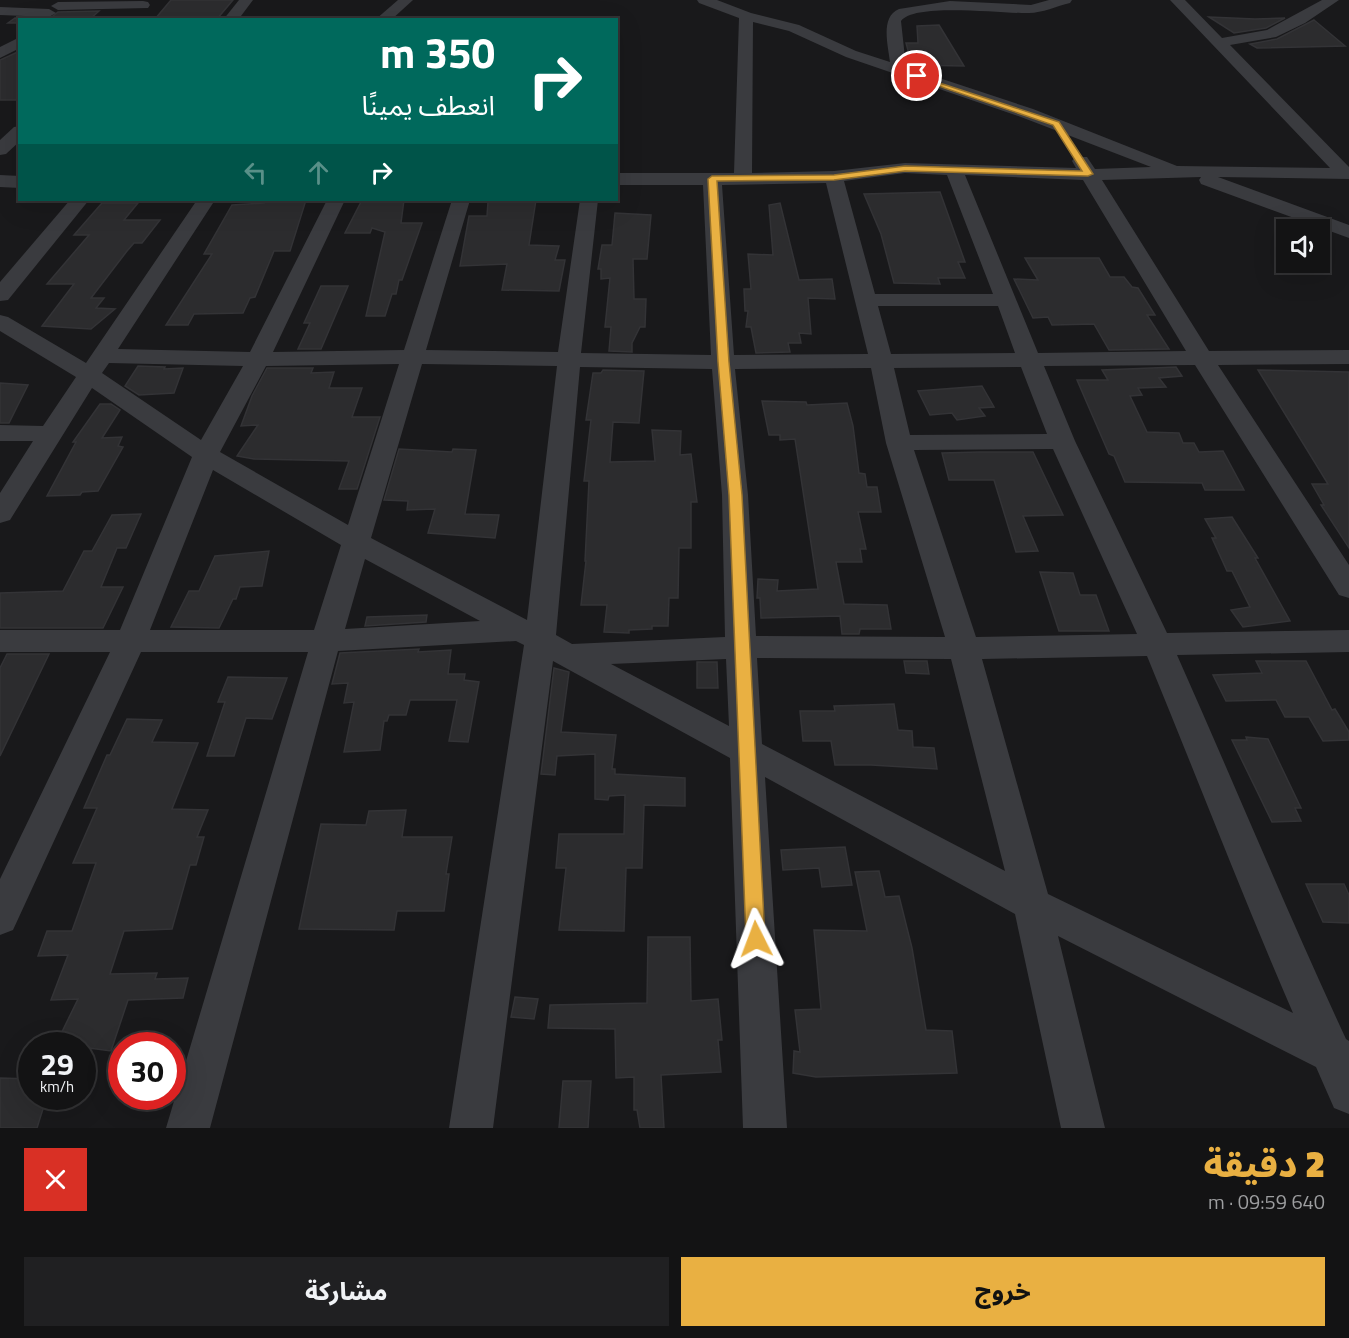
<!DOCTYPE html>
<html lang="ar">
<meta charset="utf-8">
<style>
:root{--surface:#131314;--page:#202022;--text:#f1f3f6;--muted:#9d9ea0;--line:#323234;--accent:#e9b042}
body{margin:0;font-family:"Titillium Web","Noto Sans Arabic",sans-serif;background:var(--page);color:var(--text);direction:rtl;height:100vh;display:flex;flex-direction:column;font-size:22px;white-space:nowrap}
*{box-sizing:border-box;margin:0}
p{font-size:20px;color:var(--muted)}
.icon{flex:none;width:33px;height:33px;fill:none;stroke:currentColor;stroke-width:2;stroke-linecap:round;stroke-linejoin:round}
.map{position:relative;height:1128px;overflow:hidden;direction:ltr}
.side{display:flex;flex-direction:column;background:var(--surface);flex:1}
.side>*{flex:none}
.hud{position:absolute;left:18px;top:18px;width:600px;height:183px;border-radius:0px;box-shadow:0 6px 24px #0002,0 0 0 2px var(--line);direction:rtl;background:#00695c;color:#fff;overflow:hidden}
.fabs{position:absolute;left:1276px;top:219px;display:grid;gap:12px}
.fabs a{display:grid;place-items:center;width:54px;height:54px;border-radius:0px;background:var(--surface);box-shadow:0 6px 24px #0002,0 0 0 2px var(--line);font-size:30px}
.speed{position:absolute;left:18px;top:1032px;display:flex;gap:12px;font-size:30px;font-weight:700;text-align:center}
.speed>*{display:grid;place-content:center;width:78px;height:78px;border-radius:50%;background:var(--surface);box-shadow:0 6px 24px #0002,0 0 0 2px var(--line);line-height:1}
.speed small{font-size:15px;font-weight:400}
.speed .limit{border:9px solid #d22;background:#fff;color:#111}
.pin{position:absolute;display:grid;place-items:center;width:51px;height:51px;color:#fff;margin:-26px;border:3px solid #fff;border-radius:50%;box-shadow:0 2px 6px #0007}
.me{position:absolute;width:66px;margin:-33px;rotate:357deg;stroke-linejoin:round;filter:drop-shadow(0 0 4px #0008)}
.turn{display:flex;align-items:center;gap:21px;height:126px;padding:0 24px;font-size:27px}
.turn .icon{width:78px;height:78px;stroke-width:2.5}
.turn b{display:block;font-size:42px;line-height:51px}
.lanes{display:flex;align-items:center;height:57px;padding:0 24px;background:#0003;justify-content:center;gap:30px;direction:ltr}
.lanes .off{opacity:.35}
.round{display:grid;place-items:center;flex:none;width:63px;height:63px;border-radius:0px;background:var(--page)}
.headline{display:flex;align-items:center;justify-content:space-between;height:102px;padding:0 24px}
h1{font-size:36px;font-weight:800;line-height:45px;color:var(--accent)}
.cta{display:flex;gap:12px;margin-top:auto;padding:12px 24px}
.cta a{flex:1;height:69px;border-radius:0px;background:var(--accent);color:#111;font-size:24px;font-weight:800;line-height:69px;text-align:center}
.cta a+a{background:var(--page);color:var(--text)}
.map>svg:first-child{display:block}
.building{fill:#2c2c2e;stroke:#333336;stroke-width:1.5}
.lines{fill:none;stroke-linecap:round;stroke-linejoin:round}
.street{fill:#3a3b3f;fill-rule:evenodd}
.route{fill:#e9b042;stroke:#97722b;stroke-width:1.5}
</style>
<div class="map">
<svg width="1349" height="1128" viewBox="0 0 1349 1128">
<rect width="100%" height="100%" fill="#19191b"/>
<g class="building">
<polygon points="171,0 233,0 217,19 155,19"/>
<polygon points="99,11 89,20 20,20 20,23 8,23 15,18 49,19 58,12"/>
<polygon points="1209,17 1255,19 1285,18 1266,28 1234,33"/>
<polygon points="1314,20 1345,46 1257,48 1250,44 1277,39"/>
<polygon points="939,25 964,66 912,65 906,43 918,43 917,26"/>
<polygon points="20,51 20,100 0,100 0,60"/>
<polygon points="940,192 965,262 958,262 965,278 938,278 940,284 894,283 881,234 864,194"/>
<polygon points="266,200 306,200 290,251 274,251 255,297 250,298 243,313 194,314 188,325 166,325 212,254 204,254 232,205 264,203"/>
<polygon points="362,200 404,200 401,223 422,223 402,280 399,280 396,294 392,294 385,316 366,316 385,232 372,228 370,233 345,233"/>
<polygon points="536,200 529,245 559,246 555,260 565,260 559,291 502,290 507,264 460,266 469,216 487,216 488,202"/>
<polygon points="102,203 138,203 124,220 160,220 142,243 134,243 127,251 91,298 104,298 96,308 115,309 91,329 42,326 74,284 47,284 89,235 74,235"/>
<polygon points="780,203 799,280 832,279 835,299 808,298 811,334 799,333 801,343 788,343 790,352 756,353 751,327 746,327 748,311 745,311 744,289 751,289 748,254 773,255 769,205"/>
<polygon points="615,213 651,215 647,259 633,259 634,299 646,299 645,327 640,327 632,343 632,352 609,351 611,327 605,327 610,278 601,279 601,269 598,269 602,245 612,245"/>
<polygon points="1025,258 1099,258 1110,277 1124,277 1132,287 1138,288 1155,315 1147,315 1169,349 1109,350 1094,324 1052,325 1048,317 1033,318 1014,279 1038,280"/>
<polygon points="321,286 348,286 321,349 298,349 310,323 304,323"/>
<polygon points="138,366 165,367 164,369 183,368 174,393 139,395 125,386"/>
<polygon points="1176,367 1182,376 1159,378 1166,387 1138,388 1142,395 1130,396 1147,432 1179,433 1183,443 1194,443 1199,452 1223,451 1244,490 1205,490 1202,483 1125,482 1114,456 1109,454 1077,380 1108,380 1102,370"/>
<polygon points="267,368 313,368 311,373 334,372 329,388 362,388 352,417 380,417 357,489 339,489 349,461 254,459 237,456 258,425 241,426 252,396"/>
<polygon points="603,370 644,371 639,423 613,422 610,462 655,461 652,430 681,431 680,455 691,454 697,502 691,502 691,548 679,548 678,598 669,598 668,626 652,626 652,629 629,630 629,633 604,632 607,605 581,605 586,561 585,561 589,481 584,481 591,420 586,420 593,373 601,373"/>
<polygon points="1258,370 1349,372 1349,548 1321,505 1324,505 1312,484 1328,484"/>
<polygon points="0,383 28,385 9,423 0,423"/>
<polygon points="982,386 994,407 979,408 985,416 957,420 952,413 930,415 918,391"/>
<polygon points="762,401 806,402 807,405 847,403 853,426 859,473 865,474 867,487 877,487 881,512 858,512 866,549 860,549 862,562 836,562 844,604 887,605 891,629 860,629 859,634 842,634 840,616 761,618 760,598 757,598 758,579 778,580 777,591 818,589 795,439 780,440 780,435 769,435"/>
<polygon points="100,404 111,404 120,410 102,438 122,437 118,446 123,447 98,491 82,492 80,495 47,496 76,442 73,442"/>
<polygon points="399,449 452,452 453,449 476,450 465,514 499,515 495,538 428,533 435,509 407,510 408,501 384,500"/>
<polygon points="980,452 1033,452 1063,515 1023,516 1038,551 1016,552 994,480 949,480 942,453"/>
<polygon points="141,514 126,548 117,548 101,587 123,587 103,628 0,628 0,593 63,591 84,551 92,551 112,515"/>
<polygon points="1232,517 1258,558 1255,558 1290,621 1243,627 1231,610 1250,607 1232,571 1227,571 1212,538 1216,538 1205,519"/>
<polygon points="269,551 262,586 240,587 236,599 233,599 219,628 171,627 189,591 199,591 215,556"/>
<polygon points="1040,572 1073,573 1080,595 1096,595 1109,631 1059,631"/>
<polygon points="427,615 426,622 365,626 367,617"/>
<polygon points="419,649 418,652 451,650 448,674 465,674 464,680 479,682 468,742 449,741 457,700 410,700 406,715 389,715 387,721 384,721 380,750 344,752 354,702 344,703 348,683 332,684 340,653"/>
<polygon points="7,654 49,654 0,756 0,668"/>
<polygon points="904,661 927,661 929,674 906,673"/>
<polygon points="1256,661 1306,661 1332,710 1335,709 1349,732 1349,740 1323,741 1309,717 1285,717 1276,700 1226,701 1213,675 1262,673"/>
<polygon points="697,662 717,662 718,688 697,688"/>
<polygon points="554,668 569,672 561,732 616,735 612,769 615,769 615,774 685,778 685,806 644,805 642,868 626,868 624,931 559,930 566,868 556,868 559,834 624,834 625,795 609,796 608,800 595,799 595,754 557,756 555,775 541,774"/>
<polygon points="228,677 287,678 272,719 246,718 234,756 207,756 225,702 218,702"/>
<polygon points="894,704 898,730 912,731 913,747 934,748 937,769 871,765 835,765 831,741 803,741 800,711 835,711 834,706"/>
<polygon points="127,719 162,720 152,742 198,743 172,809 208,810 197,837 204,837 196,865 190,865 172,929 124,931 110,974 157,973 155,979 188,978 183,998 128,1000 111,1051 82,1047 82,1046 56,1044 78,999 51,1000 68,955 38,956 47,931 72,931 96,863 73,863 97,808 84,808 107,755 110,755"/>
<polygon points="1246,737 1268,739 1301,808 1295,808 1301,821 1272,822 1232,740 1247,740"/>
<polygon points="406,810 402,837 452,837 446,874 449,874 444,911 397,911 394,930 299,929 321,824 366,825 369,811"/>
<polygon points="845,847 852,885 822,887 819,868 783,870 781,850"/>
<polygon points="879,871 885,897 899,896 912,948 926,1030 952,1031 957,1073 816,1077 793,1073 794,1051 800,1052 795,1010 821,1009 814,930 867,931 855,872"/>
<polygon points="1306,884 1344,884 1349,895 1349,923 1323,922"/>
<polygon points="648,937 690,937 691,1001 718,999 722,1040 718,1040 721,1072 661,1075 664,1128 640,1128 637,1110 634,1110 634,1077 616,1078 615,1029 548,1028 550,1005 647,1003"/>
<polygon points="515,997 538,999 534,1019 511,1017"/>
<polygon points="0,1078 32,1079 32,1096 47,1096 37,1128 0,1128"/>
<polygon points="563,1081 591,1081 588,1128 559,1128"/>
</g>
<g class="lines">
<g class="street">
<polygon points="239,0 253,0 238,20 223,20"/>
<polygon points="398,0 413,0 391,20 375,20"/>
<path d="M697 0H717L751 13 799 25 856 51 890 62C888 45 880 17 899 9L950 1 1031 5 1049 0H1072L1070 3C1057 6 1042 13 1029 13 1005 14 914 2 901 21L906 67 1033 109 1177 166 1330 168 1170 0H1185L1222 38 1267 30 1322 0H1339L1305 23 1276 37 1230 45 1349 167V179L1218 177 1349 225V238L1201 184 1199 180 1201 177 1102 180 1209 351 1349 350V364L1218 365 1349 565V598L1339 595 1195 365 1044 366 1075 441 1167 633 1349 630V652L1177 655C1234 783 1287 912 1346 1039L1349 1041V1114L1334 1108 1316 1067 1058 936 1105 1128H1061L1015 914 765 777 787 1128H743L730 758 553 661 493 1128H449L524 645 516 641 338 651 210 1128H166L308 652H141L13 930 0 935V879L110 652H0V630H120L192 457 92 388 10 520 0 523V493L33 441H0V425L43 426 76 377 0 331V315L8 317 86 363 197 200H215L118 349 250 352 327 200H345L273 352 404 350 452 200H470L426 350 558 352 580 200H598L581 353 711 355 703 185H616V173H734L739 18 699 3ZM753 22 789 31 846 57 1021 117 1151 167 1095 169 1087 157H1075L1072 161 1076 168 905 163 834 171 752 173ZM905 173 947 175 993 294H875L844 181ZM965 175 1083 180 1186 351 1038 353ZM826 183 868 354 734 355 722 185ZM878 306H998L1015 353 891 354ZM109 363 243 366 201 440 102 373ZM399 364 348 525 220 452 266 366ZM422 364 557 366 527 620 371 538ZM580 367 712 369 722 495 725 637 572 644 556 635ZM1021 367 1047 434 910 435 894 368ZM871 368 886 443 945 637 756 636 748 495 735 369ZM1053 449 1137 634 976 637 914 450ZM213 470 341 545 314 630H150ZM365 559 480 621 345 629ZM1147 656C1196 775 1242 895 1293 1013L1048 894 982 659ZM757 658 951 659 1005 871 762 744ZM726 659 729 726 611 664Z"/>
<polygon points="143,1 148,2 150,5 148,8 58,10 51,6 58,2"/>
<polygon points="0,7 49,9 56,13 49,17 0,15"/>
<polygon points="20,37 20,48 0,58 0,47"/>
<polygon points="20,126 20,141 6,154 0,155 0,140 14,127"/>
<polygon points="0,175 20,176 20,188 0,187"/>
<polygon points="70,200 89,200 8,300 0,301 0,282"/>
</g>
</g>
<polygon class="route" points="915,75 1059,122 1093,174 1088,176 905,171 834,180 717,181 729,362 742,495 765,939 762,945 756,948 749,945 746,939 729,495 718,362 708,179 712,176 834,175 905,166 1082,171 1053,125 915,78"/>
</svg>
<div class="fabs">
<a><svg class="icon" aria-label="sound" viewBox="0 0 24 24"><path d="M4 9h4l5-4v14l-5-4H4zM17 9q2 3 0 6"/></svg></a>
</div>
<div class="speed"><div>29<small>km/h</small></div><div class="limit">30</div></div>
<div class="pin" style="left:917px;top:76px;background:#d93025"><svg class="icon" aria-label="arrive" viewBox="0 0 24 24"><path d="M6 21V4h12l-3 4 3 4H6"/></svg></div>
<svg class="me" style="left:756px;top:939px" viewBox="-20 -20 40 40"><path d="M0-17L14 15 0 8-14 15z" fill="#e9b042" stroke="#fff" stroke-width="4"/></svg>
<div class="hud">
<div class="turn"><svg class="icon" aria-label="right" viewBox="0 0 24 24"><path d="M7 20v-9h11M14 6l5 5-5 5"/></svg><div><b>350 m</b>انعطف يمينًا</div></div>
<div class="lanes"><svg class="icon off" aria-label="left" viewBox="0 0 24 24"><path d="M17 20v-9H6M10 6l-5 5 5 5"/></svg><svg class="icon off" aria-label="ahead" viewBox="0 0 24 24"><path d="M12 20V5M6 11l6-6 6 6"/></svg><svg class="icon" aria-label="right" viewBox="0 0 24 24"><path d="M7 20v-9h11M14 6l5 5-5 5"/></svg></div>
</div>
</div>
<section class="side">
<div class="headline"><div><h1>2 دقيقة</h1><p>640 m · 09:59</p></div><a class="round" style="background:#d93025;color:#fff"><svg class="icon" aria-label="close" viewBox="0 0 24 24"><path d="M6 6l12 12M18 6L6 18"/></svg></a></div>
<div class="cta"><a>خروج</a><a>مشاركة</a></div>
</section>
